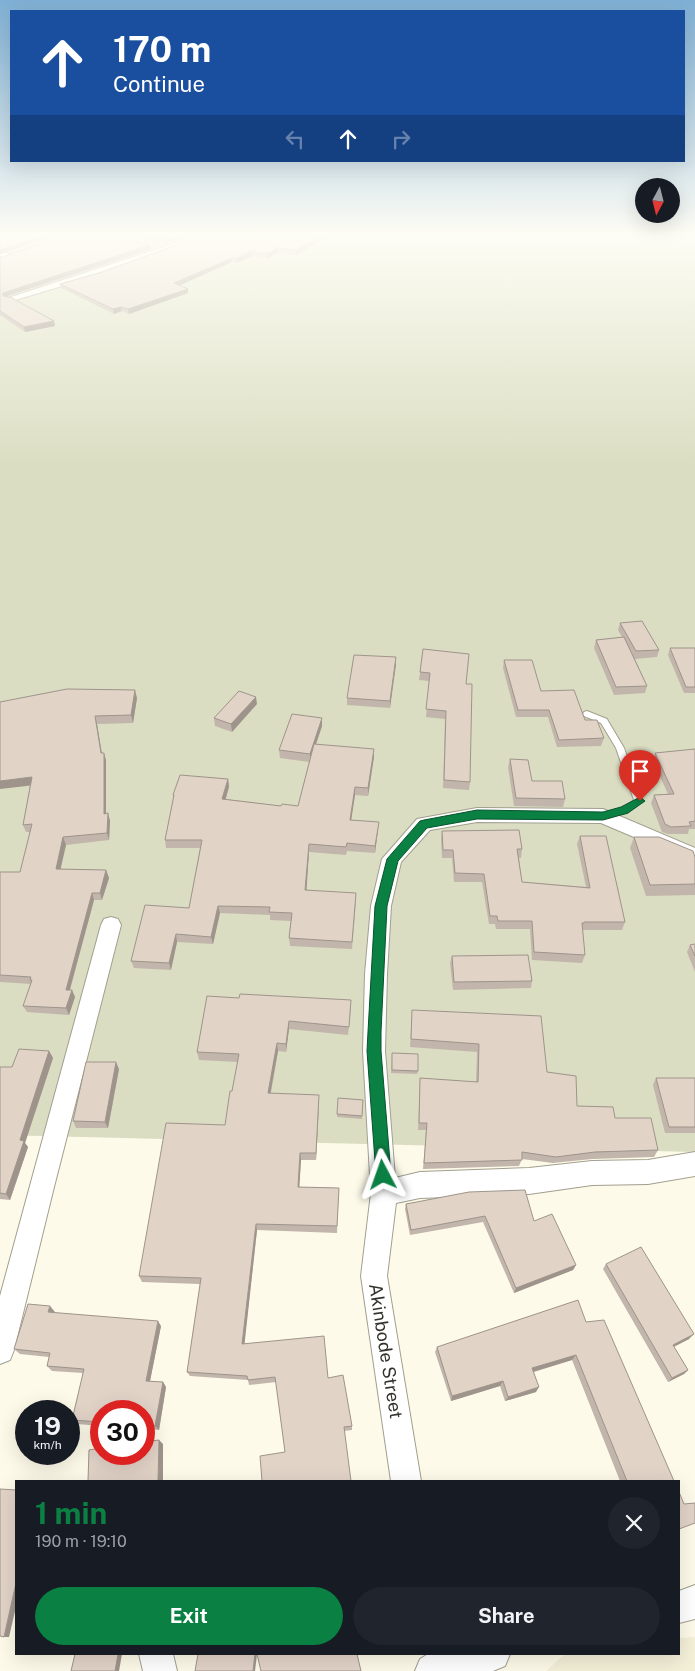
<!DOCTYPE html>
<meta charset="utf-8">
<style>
:root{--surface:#171b24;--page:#20242c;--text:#f1f3f6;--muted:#9ea1a6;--accent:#0b8043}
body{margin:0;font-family:"Public Sans",sans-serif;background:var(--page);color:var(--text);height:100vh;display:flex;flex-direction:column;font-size:19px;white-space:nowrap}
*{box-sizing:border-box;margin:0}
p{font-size:16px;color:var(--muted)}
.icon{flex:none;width:28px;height:28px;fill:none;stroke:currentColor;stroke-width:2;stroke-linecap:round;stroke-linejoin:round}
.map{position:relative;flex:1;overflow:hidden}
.panel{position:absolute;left:15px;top:1480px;width:665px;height:175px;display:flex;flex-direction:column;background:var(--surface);border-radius:0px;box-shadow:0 5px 20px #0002}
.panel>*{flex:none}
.banner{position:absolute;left:10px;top:10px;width:675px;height:152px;border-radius:0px;box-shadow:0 5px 20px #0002;background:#1a4fa0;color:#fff;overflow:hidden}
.needle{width:32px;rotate:187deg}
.buttons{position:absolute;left:635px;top:178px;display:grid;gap:10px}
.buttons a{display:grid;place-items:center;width:45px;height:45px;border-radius:50%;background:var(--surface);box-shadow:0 5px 20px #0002;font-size:25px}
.speed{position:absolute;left:15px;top:1400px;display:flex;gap:10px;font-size:25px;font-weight:700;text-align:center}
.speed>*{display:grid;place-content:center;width:65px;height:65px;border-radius:50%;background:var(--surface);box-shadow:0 5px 20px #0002;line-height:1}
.speed small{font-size:12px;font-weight:400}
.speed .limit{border:8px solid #d22;background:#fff;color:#111}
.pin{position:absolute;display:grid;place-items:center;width:42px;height:42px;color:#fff;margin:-51px -21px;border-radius:50% 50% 50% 0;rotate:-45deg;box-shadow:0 0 5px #0007}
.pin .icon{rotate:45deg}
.me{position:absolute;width:55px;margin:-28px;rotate:356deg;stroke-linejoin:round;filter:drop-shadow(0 0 4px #0008)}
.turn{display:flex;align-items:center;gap:18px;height:105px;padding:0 20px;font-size:22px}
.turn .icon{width:65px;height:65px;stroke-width:2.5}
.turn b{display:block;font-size:35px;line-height:42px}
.lanes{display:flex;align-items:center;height:48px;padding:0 20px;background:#0003;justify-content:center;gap:25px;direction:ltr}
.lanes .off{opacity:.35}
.round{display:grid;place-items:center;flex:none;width:52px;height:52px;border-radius:26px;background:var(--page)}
.summary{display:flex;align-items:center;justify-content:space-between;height:85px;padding:0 20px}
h1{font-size:30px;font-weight:700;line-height:38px;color:var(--accent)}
.button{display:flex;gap:10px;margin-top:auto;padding:10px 20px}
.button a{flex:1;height:58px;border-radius:30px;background:var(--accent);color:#fff;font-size:20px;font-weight:700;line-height:58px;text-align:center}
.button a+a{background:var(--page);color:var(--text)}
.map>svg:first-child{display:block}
.built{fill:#f4efd7}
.green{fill:#daddc1}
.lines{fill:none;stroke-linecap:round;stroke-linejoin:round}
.service-casing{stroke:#a29f8f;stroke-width:2}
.minor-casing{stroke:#a29f8f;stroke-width:2}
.service{fill:#fff;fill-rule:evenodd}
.minor{fill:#fff;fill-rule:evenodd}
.wall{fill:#c2b5ab}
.shaded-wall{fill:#9e948b}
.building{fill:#e2d3c7;stroke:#9e948b}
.route{fill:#0b8043;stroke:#07532c}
.labels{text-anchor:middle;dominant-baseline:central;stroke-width:5;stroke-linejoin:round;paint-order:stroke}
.near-street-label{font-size:18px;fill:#34322c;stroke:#fff}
</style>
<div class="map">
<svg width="695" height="1671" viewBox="0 0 695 1671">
<rect width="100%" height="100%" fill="#fdfae9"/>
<polygon class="built" points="695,1637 695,1671 546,1671 565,1654 679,1654 679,1638"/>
<polygon class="green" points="0,236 695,236 695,1152 0,1135"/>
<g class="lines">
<defs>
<polygon id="service" points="587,711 607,719 608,721 624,748 643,801 627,813 603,819 599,816 600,814 621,809 634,800 616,748 601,723 584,716 583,714 584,712"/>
<g id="minor">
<polygon points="197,236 207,236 99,275 12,301 5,299"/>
<polygon points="339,236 348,236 339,243 333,243 333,239"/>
<polygon points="0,252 12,254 13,256 9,258 0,256"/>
<polygon points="477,808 603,809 695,848 695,863 601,823 477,822 430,830 401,862 391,906 387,974 385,1051 395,1178 420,1172 529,1168 592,1161 648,1160 695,1152 695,1176 648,1184 592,1185 529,1194 420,1198 396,1203 387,1276 421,1481 391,1481 361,1276 371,1193 363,1051 365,974 371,906 382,859 417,819"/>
<polygon points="111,917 118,919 121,925 54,1187 14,1350 10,1360 0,1364 0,1296 101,925 104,919"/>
<polygon points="695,1585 695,1619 679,1623 679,1591"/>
<polygon points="139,1654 173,1654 177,1671 143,1671"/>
<polygon points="428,1654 510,1654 505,1666 493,1671 415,1671 420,1659"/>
</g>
</defs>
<use href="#service" class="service-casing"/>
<use href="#minor" class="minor-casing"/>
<use href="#service" class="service"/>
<use href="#minor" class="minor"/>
</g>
<g class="wall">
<polygon points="121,236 193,236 165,244"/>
<polygon points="202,236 328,236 296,255 278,252 268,258 252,256 236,263 232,262 179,285 188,293 129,314 122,311 114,314 61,288 60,284 99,273"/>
<polygon points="151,249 5,297 54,321 55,326 25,332 0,315 0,258"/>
<polygon points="620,623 659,650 657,657 635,659 647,686 645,693 614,695 594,648 596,640 622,637 618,630"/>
<polygon points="670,648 695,648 695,693 684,693 668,655"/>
<polygon points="423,649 466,684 470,782 469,790 443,788 445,719 426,717 429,681 419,680"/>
<polygon points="396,657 390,708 347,705 347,698"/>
<polygon points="504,660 541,691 585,720 604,738 601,746 557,747 548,717 516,717 503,668"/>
<polygon points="137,698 133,723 97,724 102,753 106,760 106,813 108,813 110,821 109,840 66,845 60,869 106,870 109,878 102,900 94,900 70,990 72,990 75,997 69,1015 27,1012 23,1006 31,984 0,982 0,872 20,872 30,832 26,832 23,825 30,785 0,702"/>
<polygon points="257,704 232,732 215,726 214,718"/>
<polygon points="322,726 316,744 374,757 368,796 355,795 351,820 378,830 375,853 347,851 346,855 309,852 306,890 356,901 352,949 290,946 289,938 291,921 270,920 270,915 220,913 213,944 177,942 171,970 134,968 131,961 189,908 200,848 166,848 165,840 173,799 173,795 228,779 229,787 226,799 281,806 298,806 309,762 280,758 279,750"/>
<polygon points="695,749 695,829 689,829 688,834 668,834 662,832 651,803 654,795 668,794 653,761 655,753"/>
<polygon points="510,759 532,781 565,799 563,807 514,806 508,767"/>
<polygon points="442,831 522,849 521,858 519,858 522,882 586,887 577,844 580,836 625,922 622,930 582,930 585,955 582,963 532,960 530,929 496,929 495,924 489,924 482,882 454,882 452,858 442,858 441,839"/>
<polygon points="634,837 695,857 695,895 646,896 630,848"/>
<polygon points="695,944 695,972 687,952 690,945"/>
<polygon points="452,956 532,981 531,988 453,990 450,963"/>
<polygon points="207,996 351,1008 348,1035 289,1029 286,1052 278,1051 271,1093 319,1102 316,1160 301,1160 299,1187 339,1188 337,1233 257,1230 244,1344 328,1378 352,1426 352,1430 344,1431 285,1452 276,1382 249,1385 248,1380 190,1376 187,1372 200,1284 142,1282 139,1276 225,1125 238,1062 199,1060 197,1052"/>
<polygon points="412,1010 547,1072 577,1106 615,1118 658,1150 654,1157 592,1159 553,1163 522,1159 519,1166 423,1169 426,1130 418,1130 420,1078 476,1082 477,1052 410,1047"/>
<polygon points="49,1051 53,1058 25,1143 28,1147 10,1200 0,1199 0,1067 12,1067"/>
<polygon points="392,1053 418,1071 417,1074 391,1073"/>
<polygon points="119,1069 108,1128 76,1128 73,1121"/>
<polygon points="656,1078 695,1078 695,1133 665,1133 653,1085"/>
<polygon points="363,1100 362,1119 337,1117 337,1114"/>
<polygon points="406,1204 534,1221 576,1265 573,1270 514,1293 483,1222 410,1235 405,1209"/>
<polygon points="606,1264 689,1339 674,1347 688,1370 684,1374 668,1382 603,1269"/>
<polygon points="55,1312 55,1313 161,1326 150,1381 163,1382 166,1387 159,1430 144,1429 144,1411 101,1411 101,1426 77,1424 72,1420 83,1373 52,1371 47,1366 49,1357 20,1354 14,1349"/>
<polygon points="586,1322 674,1481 620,1481 572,1360 534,1372 536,1392 505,1401 500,1386 451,1401 435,1352 437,1347"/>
</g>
<g class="shaded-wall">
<polygon points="41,236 54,236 0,254 0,250"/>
<polygon points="180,236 193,236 165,244 164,240"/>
<polygon points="321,236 328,236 296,255 296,250"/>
<polygon points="150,245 151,249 4,297 3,296 3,293"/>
<polygon points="278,248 278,252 268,258 267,254"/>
<polygon points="251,251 252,256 236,263 236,259"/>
<polygon points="232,258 232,262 174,288 174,283"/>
<polygon points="188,289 188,293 129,314 128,309"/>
<polygon points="121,307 122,311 114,314 113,309"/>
<polygon points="54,321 55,326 25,332 24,327"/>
<polygon points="396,657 396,665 390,708 390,701"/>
<polygon points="135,690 137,698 133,723 131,715"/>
<polygon points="256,697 257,704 232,732 231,724"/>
<polygon points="95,716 97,724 103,761 101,753"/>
<polygon points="322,718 322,726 310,762 310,754"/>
<polygon points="374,749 374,757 368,796 368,788"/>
<polygon points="104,753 106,760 106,821 104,814"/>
<polygon points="32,777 35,785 0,789 0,781"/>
<polygon points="228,779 229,787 223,807 222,799"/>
<polygon points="355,787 355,795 350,828 350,820"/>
<polygon points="108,813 110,821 109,840 107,833"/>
<polygon points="379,822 378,830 375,853 375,846"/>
<polygon points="63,837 66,845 59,876 56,869"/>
<polygon points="309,844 309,852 306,898 305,890"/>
<polygon points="106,870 109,878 102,900 100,893"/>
<polygon points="92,893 94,900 68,996 66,990"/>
<polygon points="218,906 220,913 213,944 211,937"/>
<polygon points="176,934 177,942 171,970 169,963"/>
<polygon points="72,990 75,997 69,1015 66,1008"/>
<polygon points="289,1021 289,1029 286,1052 286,1044"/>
<polygon points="277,1043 278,1051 269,1100 268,1093"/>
<polygon points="49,1051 53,1058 25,1143 28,1147 10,1200 6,1194 20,1140"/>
<polygon points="116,1062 119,1069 108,1128 105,1122"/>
<polygon points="319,1095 319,1102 316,1160 316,1153"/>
<polygon points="300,1153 301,1160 299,1193 298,1187"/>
<polygon points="256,1224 257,1230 244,1349 242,1344"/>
<polygon points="576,1265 573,1270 514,1293 516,1288"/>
<polygon points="50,1306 55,1312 53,1318 48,1312"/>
<polygon points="158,1321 161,1326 149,1386 146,1381"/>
<polygon points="694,1334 689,1339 669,1349 673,1345"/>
<polygon points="576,1355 572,1360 529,1373 532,1368"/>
<polygon points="688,1370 684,1374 668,1382 672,1378"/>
<polygon points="503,1381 500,1386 451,1401 452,1396"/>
<polygon points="163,1382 166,1387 159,1430 155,1426"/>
<polygon points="539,1387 536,1392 505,1401 508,1397"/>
<polygon points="159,1440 163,1444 163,1481 158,1481"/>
<polygon points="16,1583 16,1607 9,1637 4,1637"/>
<polygon points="118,1654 122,1654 119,1671 115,1671"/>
<polygon points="255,1654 257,1654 255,1671 253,1671"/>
</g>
<g class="building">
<polygon points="0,236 41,236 0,250"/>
<polygon points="62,236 106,236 150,245 3,293 3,296 12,298 54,321 24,327 0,311 0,258"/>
<polygon points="141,236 180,236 164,240"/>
<polygon points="202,236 321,236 296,250 278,248 267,254 251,251 236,259 232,258 174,283 188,289 128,309 121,307 113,309 60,284 99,273"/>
<polygon points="642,621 659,650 636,651 620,623"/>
<polygon points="624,637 647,686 616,687 596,640"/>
<polygon points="670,648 695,648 695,687 686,687"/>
<polygon points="423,649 469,654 466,684 472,684 470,782 444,780 446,711 426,709 430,673 420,672"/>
<polygon points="354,655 396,657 390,701 347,698"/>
<polygon points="504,660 532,660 541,691 574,690 585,720 597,720 604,738 559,740 549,710 518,710"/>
<polygon points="67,689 135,690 131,715 95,716 101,753 104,753 104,814 108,813 107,833 63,837 56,869 106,870 100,893 92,893 66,990 72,990 66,1008 23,1006 32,980 30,980 31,977 0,975 0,872 20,872 32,824 23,825 32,777 0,781 0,702"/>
<polygon points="239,691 256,697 231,724 214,718"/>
<polygon points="292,714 322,718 310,754 279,750"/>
<polygon points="314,744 374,749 368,788 355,787 350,820 379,822 375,846 347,843 346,847 309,844 305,890 356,893 352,942 289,938 292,913 269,912 270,907 218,906 211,937 176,934 169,963 131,961 145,905 189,908 202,840 165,840 174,795 173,795 180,775 228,779 222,799 281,806 282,804 298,806"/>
<polygon points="695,749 695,821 689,822 691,826 671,827 665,824 654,795 674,794 655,753"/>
<polygon points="510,759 528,760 532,781 562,781 565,799 516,798"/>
<polygon points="519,830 522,849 517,849 522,882 590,888 580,836 606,836 625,922 584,922 584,923 582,923 585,955 534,952 532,921 498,921 497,916 490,916 484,874 455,873 453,850 443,850 442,831"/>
<polygon points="634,837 659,837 693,851 695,857 695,884 650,885"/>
<polygon points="695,944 695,956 690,945"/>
<polygon points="528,955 532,981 454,982 452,956"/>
<polygon points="240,994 351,1000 349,1027 289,1021 286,1044 277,1043 268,1093 319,1095 316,1153 300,1153 298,1187 339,1188 337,1226 256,1224 242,1344 324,1336 328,1378 343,1375 352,1426 344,1427 351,1481 262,1481 260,1456 285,1452 275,1377 248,1380 247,1376 187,1372 201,1278 139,1276 166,1123 225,1125 230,1091 232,1091 239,1054 197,1052 207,996 239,998"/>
<polygon points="412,1010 541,1016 547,1072 576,1076 577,1106 613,1107 615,1118 651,1118 658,1150 595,1152 556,1157 522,1152 522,1160 424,1163 427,1123 419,1123 420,1078 478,1082 479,1044 411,1039"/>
<polygon points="19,1049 49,1051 20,1140 24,1141 6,1194 0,1193 0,1067 12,1067"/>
<polygon points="392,1053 418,1054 418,1071 392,1070"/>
<polygon points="86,1062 116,1062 105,1122 73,1121"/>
<polygon points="656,1078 695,1078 695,1127 669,1127"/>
<polygon points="338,1098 363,1100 362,1116 337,1114"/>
<polygon points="525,1190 534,1221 552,1214 576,1265 516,1288 485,1216 411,1230 406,1204 469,1192"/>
<polygon points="641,1247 694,1334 673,1345 688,1370 672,1378 606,1264"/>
<polygon points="578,1300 586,1322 604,1320 674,1481 627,1481 576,1355 532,1368 539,1387 508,1397 503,1381 452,1396 437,1347"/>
<polygon points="28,1304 50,1306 48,1312 158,1321 146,1381 163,1382 155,1426 144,1425 144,1411 101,1411 101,1422 72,1420 84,1369 47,1366 50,1353 14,1349"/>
<polygon points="159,1440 158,1481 88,1481 89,1450 101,1448 101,1454 144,1454 144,1442"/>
<polygon points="0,1489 16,1490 16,1583 4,1637 0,1636"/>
<polygon points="679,1492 684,1504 695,1503 695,1523 679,1529"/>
<polygon points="75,1654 118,1654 115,1671 71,1671"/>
<polygon points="198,1654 255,1654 253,1671 195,1671"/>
<polygon points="257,1654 357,1654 361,1671 261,1671"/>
</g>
<linearGradient id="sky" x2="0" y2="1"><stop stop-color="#7fb0d5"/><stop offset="0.5" stop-color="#fefdf5"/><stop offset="1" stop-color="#fefdf5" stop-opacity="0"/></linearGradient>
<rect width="695" height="470" fill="url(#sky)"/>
<polygon class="route" points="640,797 645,801 628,813 603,820 477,819 427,828 398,861 387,906 381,1032 381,1051 391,1175 389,1181 383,1183 378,1181 376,1175 367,1051 368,1032 375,906 387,859 420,821 424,820 477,810 603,812 621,807"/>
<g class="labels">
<g class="near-street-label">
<text transform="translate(386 1351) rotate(81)">Akinbode Street</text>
</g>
</g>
</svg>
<div class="buttons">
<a><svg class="needle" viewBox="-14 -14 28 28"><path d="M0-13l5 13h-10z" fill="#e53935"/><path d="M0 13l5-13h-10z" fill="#9ea1a6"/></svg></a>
</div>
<div class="speed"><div>19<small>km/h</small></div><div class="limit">30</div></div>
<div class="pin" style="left:640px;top:801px;background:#d93025"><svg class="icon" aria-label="arrive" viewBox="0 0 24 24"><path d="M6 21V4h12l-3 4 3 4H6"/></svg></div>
<svg class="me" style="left:383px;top:1175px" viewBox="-20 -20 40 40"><path d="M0-17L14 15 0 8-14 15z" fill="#0b8043" stroke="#fff" stroke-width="4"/></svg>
<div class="banner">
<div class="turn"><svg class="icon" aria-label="ahead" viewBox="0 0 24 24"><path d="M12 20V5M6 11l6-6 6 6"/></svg><div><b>170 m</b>Continue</div></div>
<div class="lanes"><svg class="icon off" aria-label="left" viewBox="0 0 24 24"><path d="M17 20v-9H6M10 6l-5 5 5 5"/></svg><svg class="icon" aria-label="ahead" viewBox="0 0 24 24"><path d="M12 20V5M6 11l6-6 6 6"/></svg><svg class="icon off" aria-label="right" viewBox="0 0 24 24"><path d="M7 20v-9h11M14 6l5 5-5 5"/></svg></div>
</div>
<section class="panel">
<div class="summary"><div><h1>1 min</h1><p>190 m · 19:10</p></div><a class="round"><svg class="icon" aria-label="close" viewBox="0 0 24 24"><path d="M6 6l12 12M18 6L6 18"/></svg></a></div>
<div class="button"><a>Exit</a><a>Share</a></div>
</section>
</div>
